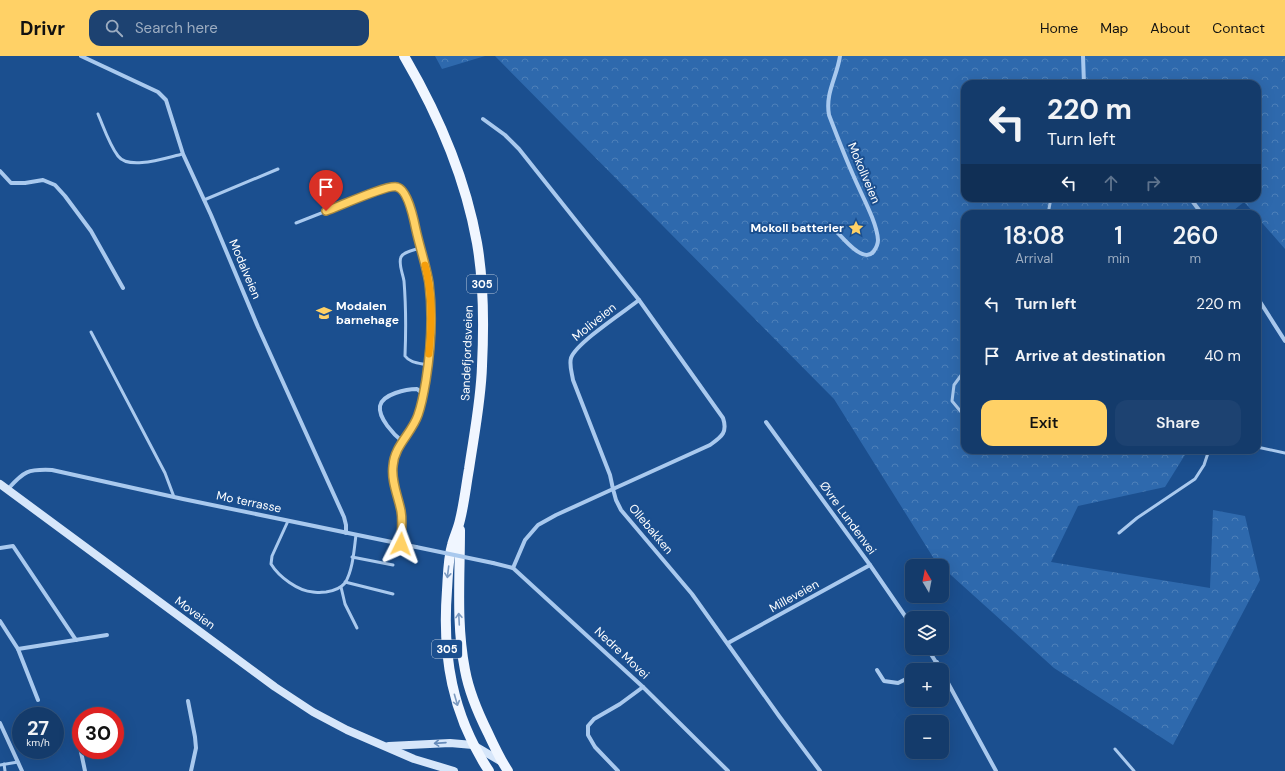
<!DOCTYPE html>
<meta charset="utf-8">
<style>
:root{--surface:#143b6b;--page:#1d4271;--text:#f1f3f6;--muted:#9dadc1;--line:#33557e;--accent:#ffd166}
body{margin:0;font-family:"DM Sans",sans-serif;background:var(--page);color:var(--text);height:100vh;display:flex;flex-direction:column;font-size:15px;white-space:nowrap}
*{box-sizing:border-box;margin:0}
p{font-size:13px;color:var(--muted)}
.icon{flex:none;width:22px;height:22px;fill:none;stroke:currentColor;stroke-width:2;stroke-linecap:round;stroke-linejoin:round}
.map{position:relative;flex:1;overflow:hidden}
.side{position:absolute;left:961px;top:154px;width:300px;height:244px;display:flex;flex-direction:column;background:var(--surface);border-radius:12px;box-shadow:0 4px 16px #0002,0 0 0 1px var(--line)}
.side>*{flex:none}
.top-card{position:absolute;left:961px;top:24px;width:300px;height:122px;border-radius:12px;box-shadow:0 4px 16px #0002,0 0 0 1px var(--line);background:#143b6b;color:var(--text);overflow:hidden}
.needle{width:26px;rotate:350deg}
.controls{position:absolute;left:905px;top:503px;display:grid;gap:8px}
.controls a{display:grid;place-items:center;width:44px;height:44px;border-radius:8px;background:var(--surface);box-shadow:0 4px 16px #0002,0 0 0 1px var(--line);font-size:20px}
.speed{position:absolute;left:12px;top:651px;display:flex;gap:8px;font-size:20px;font-weight:700;text-align:center}
.speed>*{display:grid;place-content:center;width:52px;height:52px;border-radius:50%;background:var(--surface);box-shadow:0 4px 16px #0002,0 0 0 1px var(--line);line-height:1}
.speed small{font-size:10px;font-weight:400}
.speed .limit{border:6px solid #d22;background:#fff;color:#111}
.pin{position:absolute;display:grid;place-items:center;width:34px;height:34px;color:#fff;margin:-41px -17px;border-radius:50% 50% 50% 0;rotate:-45deg;box-shadow:0 0 4px #0007}
.pin .icon{rotate:45deg}
.me{position:absolute;width:44px;margin:-22px;rotate:3deg;stroke-linejoin:round;filter:drop-shadow(0 0 3px #0008)}
.turn{display:flex;align-items:center;gap:14px;height:84px;padding:0 20px;font-size:18px}
.turn .icon{width:52px;height:52px;stroke-width:2.5}
.turn b{display:block;font-size:28px;line-height:34px}
.lanes{display:flex;align-items:center;height:38px;padding:0 20px;background:#0003;justify-content:center;gap:20px;direction:ltr}
.lanes .off{opacity:.35}
.eta{display:flex;justify-content:space-evenly;align-items:center;height:68px;text-align:center}
.eta b{font-size:24px;font-weight:600;line-height:28px}
.button{display:flex;gap:8px;margin-top:auto;padding:8px 20px}
.button a{flex:1;height:46px;border-radius:12px;background:var(--accent);color:#111;font-size:16px;font-weight:600;line-height:46px;text-align:center}
.button a+a{background:var(--page);color:var(--text)}
ul{padding:0;list-style:none}
li{display:flex;align-items:center;gap:12px;height:52px;padding:0 20px}
li div{flex:1}
li b{display:block;font-size:15px}
li em{font-style:normal}
header{display:flex;align-items:center;gap:24px;box-sizing:border-box;height:56px;padding:0 20px;background:var(--accent);color:#111}
header strong{font-size:19px}
nav{display:flex;gap:22px;margin-inline-start:auto;font-size:14px}
.search{width:280px;height:36px;background:var(--page);display:flex;align-items:center;gap:10px;box-sizing:border-box;padding:0 14px;border-radius:12px;color:var(--muted);font-size:15px}
.map>svg:first-child{display:block}
.forest{fill:url(#forest-crowns);fill-rule:evenodd}
.lines{fill:none;stroke-linecap:round;stroke-linejoin:round}
.lane{stroke:#a9c9ee;stroke-width:3}
.street{stroke:#a9c9ee;stroke-width:4}
.secondary{stroke:#d6e6fa;stroke-width:8}
.primary{stroke:#f0f6ff;stroke-width:10}
.street-bridge{stroke:#a9c9ee;stroke-width:4}
.oneway{stroke:#7b9ac1}
.oneway2{stroke:#668bba}
.route-casing{stroke:#a68842;stroke-width:10}
.route{stroke:#ffd166;stroke-width:7}
.slow{stroke:#f59e0b;stroke-width:7}
.labels{text-anchor:middle;dominant-baseline:central;stroke-width:4;stroke-linejoin:round;paint-order:stroke}
.shield{fill:#1b4f8f;stroke:#bbcadd;stroke-width:1}
.shield-label{font-size:11px;font-weight:bold;fill:#fff}
.street-label{font-size:12px;fill:#fff;stroke:#1b4f8f}
.poi-label{font-size:12px;font-weight:bold;fill:#fff;stroke:#1b4f8f;text-anchor:end}
</style>
<header>
<strong>Drivr</strong>
<div class="search"><svg class="icon" aria-label="search" viewBox="0 0 24 24"><circle cx="10" cy="10" r="6"/><path d="M15 15l6 6"/></svg>Search here</div>
<nav><a>Home</a><a>Map</a><a>About</a><a>Contact</a></nav>
</header>
<div class="map">
<svg width="1285" height="715" viewBox="0 0 1285 715">
<defs>
<pattern id="forest-crowns" width="20" height="18" patternUnits="userSpaceOnUse"><rect width="20" height="18" fill="#2e69ad"/><path d="M2 6a3 3 0 1 1 6 0M12 15a3 3 0 1 1 6 0" fill="none" stroke="#4d80b9"/></pattern>
</defs>
<rect width="100%" height="100%" fill="#1b4f8f"/>
<g class="forest">
<polygon points="435,0 485,0 442,13"/>
<path d="M495 0H1285V193L1257 161V158H1255L1244 146 1229 158H965V394H1188L1165 431 1078 450 1051 506 1210 532 1213 454 1245 460 1260 524 1173 689 1054 612 942 511V510L936 506 834 343ZM965 28H1257V142H965Z"/>
</g>
<g class="lines">
<g class="lane">
<path d="M98 58C104 72 109 88 118 100 129 115 168 101 183 98"/>
<polyline points="204,144 278,113"/>
<polyline points="1048,158 1051,142"/>
<path d="M296 167 385 132C389 132 394 130 398 131 408 135 411 154 413 163"/>
<path d="M420 192C415 194 404 195 401 201 398 208 403 218 404 225 406 250 406 275 405 300 410 307 419 307 428 309"/>
<polyline points="91,276 165,417 174,441"/>
<polyline points="965,314 954,329 952,345 962,357 965,357"/>
<polyline points="1257,391 1285,397"/>
<path d="M288 465 272 500 271 508C279 521 298 535 313 536 317 537 322 536 326 536 333 535 340 533 345 527 353 514 354 494 356 479"/>
<polyline points="1119,477 1137,462 1195,423 1204,409 1209,394"/>
<polyline points="352,501 393,509"/>
<polyline points="345,526 393,538"/>
<polyline points="341,531 345,548 357,572"/>
<polyline points="1115,693 1134,715"/>
<polyline points="4,708 5,715"/>
<polyline points="0,709 18,706"/>
</g>
<g class="street">
<polyline points="81,0 158,36 166,44 183,98 211,159 258,271 344,461 346,469 346,477"/>
<polyline points="1083,0 1084,28"/>
<path d="M483 63 505 79 519 93 639 244C625 255 576 287 571 302 569 309 572 317 573 324L610 419 613 433 556 459 538 469 525 484 513 512"/>
<polyline points="0,115 11,127 25,127 43,124 55,129 65,140 91,175 123,232"/>
<polyline points="1190,142 1202,158"/>
<path d="M836 175C843 182 864 209 874 195 876 192 878 188 878 184 877 166 861 138 854 121 845 101 837 80 829 59 825 37 837 21 840 0"/>
<polyline points="1257,241 1285,285"/>
<path d="M639 244 723 362C728 377 721 381 710 389L613 433 616 444 621 454 692 538 779 660 820 715"/>
<polyline points="766,366 870,509 912,570"/>
<path d="M403 386C394 379 378 362 380 350 382 338 407 333 417 333L423 338"/>
<path d="M8 433C24 415 28 413 52 414L183 443 416 491"/>
<path d="M401 488C401 477 403 465 401 454 398 440 391 424 393 409 395 388 416 371 421 349 431 311 434 267 429 228 426 206 418 184 413 163"/>
<polyline points="0,492 13,490 76,584"/>
<polyline points="493,507 513,512 643,631 728,715"/>
<polyline points="0,565 18,593 38,644"/>
<polyline points="728,587 870,509"/>
<polyline points="927,592 941,614"/>
<polyline points="18,593 107,579"/>
<polyline points="877,614 884,625 898,627 912,620"/>
<polyline points="923,614 937,606"/>
<polyline points="942,616 996,715"/>
<polyline points="188,645 195,681 196,692 191,715"/>
<polyline points="0,667 22,715"/>
<polyline points="76,672 85,715"/>
<polyline points="618,715 595,691 588,679 588,670 594,663 620,648 643,631"/>
</g>
<g class="secondary">
<polyline points="0,428 275,631 313,656 347,674 414,703 454,715"/>
<polyline points="389,690 450,687 473,689 502,706"/>
</g>
<g class="primary">
<path d="M404 0C438 58 465 120 477 187 484 227 484 269 482 310 481 344 474 379 469 413 466 430 464 448 460 464 458 473 454 481 452 489 448 503 448 519 447 534 442 600 452 659 489 715"/>
<path d="M460 474C460 521 456 568 465 614 469 636 478 657 488 677 494 690 500 703 508 715"/>
</g>
<polyline class="street-bridge" points="416,491 493,507"/>
</g>
<defs><path id="oneway-shaft" d="M-6 0H5M1.5-3L5.5 0L1.5 3" fill="none" stroke-width="1.6" stroke-linecap="round" stroke-linejoin="round"/></defs>
<g class="oneway">
<use href="#oneway-shaft" transform="translate(448 516) rotate(97)"/>
<use href="#oneway-shaft" transform="translate(459 563) rotate(-93)"/>
<use href="#oneway-shaft" transform="translate(456 644) rotate(74)"/>
</g>
<use class="oneway2" href="#oneway-shaft" transform="translate(440 687) rotate(176)"/>
<g class="lines">
<defs>
<path id="route" d="M326 155C338 151 388 128 397 131 408 134 414 164 416 174 420 192 426 209 429 227 433 259 431 292 426 324 424 336 422 348 418 359 412 377 394 390 393 410 391 425 398 440 401 455 403 466 401 477 401 488"/>
</defs>
<use href="#route" class="route-casing"/>
<use href="#route" class="route"/>
<path class="slow" d="M425 209C433 238 432 268 429 298"/>
</g>
<defs>
<symbol id="sight-bare" viewBox="-9 -9 18 18"><path d="M0-6L1.8-2.2L6-1.7L2.9 1.2L3.7 5.4L0 3.3L-3.7 5.4L-2.9 1.2L-6-1.7L-1.8-2.2Z" fill="#ffd166" stroke="#1b4f8f" stroke-width="2.5" paint-order="stroke"/></symbol>
<symbol id="school-bare" viewBox="-9 -9 18 18"><path d="M0-5L7-2L0 1L-7-2ZM-4 1L0 2.5L4 1V4Q0 6-4 4Z" fill="#ffd166" stroke="#1b4f8f" stroke-width="2.5" paint-order="stroke"/></symbol>
</defs>
<g fill-rule="evenodd">
<use href="#sight-bare" x="845" y="161" width="22" height="22"/>
<use href="#school-bare" x="313" y="246" width="22" height="22"/>
</g>
<g class="labels">
<g class="shield">
<rect x="467" y="219" width="30" height="18" rx="3"/>
<rect x="432" y="584" width="30" height="18" rx="3"/>
</g>
<g class="shield-label">
<text x="482" y="228">305</text>
<text x="447" y="593">305</text>
</g>
<g class="street-label">
<text transform="translate(864 117) rotate(67)">Mokollveien</text>
<text transform="translate(245 213) rotate(67)">Modalveien</text>
<text transform="translate(594 266) rotate(-39)">Moliveien</text>
<text transform="translate(467 297) rotate(-88)">Sandefjordsveien</text>
<text transform="translate(249 446) rotate(12)">Mo terrasse</text>
<text transform="translate(848 462) rotate(54)">Øvre Lundenvei</text>
<text transform="translate(651 473) rotate(50)">Ollebakken</text>
<text transform="translate(794 540) rotate(-29)">Milleveien</text>
<text transform="translate(195 557) rotate(36)">Moveien</text>
<text transform="translate(622 597) rotate(43)">Nedre Movei</text>
</g>
<g class="poi-label">
<text x="844" y="172">Mokoll batterier</text>
<text x="336" y="250" text-anchor="start">Modalen<tspan x="336" dy="14">barnehage</tspan></text>
</g>
</g>
</svg>
<div class="controls">
<a><svg class="needle" viewBox="-14 -14 28 28"><path d="M0-13l5 13h-10z" fill="#e53935"/><path d="M0 13l5-13h-10z" fill="#9dadc1"/></svg></a>
<a><svg class="icon" aria-label="layers" viewBox="0 0 24 24"><path d="M12 4l9 5-9 5-9-5zM3 14l9 5 9-5"/></svg></a>
<a>+</a>
<a>−</a>
</div>
<div class="speed"><div>27<small>km/h</small></div><div class="limit">30</div></div>
<div class="pin" style="left:326px;top:155px;background:#d93025"><svg class="icon" aria-label="arrive" viewBox="0 0 24 24"><path d="M6 21V4h12l-3 4 3 4H6"/></svg></div>
<svg class="me" style="left:401px;top:488px" viewBox="-20 -20 40 40"><path d="M0-17L14 15 0 8-14 15z" fill="#ffd166" stroke="#fff" stroke-width="4"/></svg>
<div class="top-card">
<div class="turn"><svg class="icon" aria-label="left" viewBox="0 0 24 24"><path d="M17 20v-9H6M10 6l-5 5 5 5"/></svg><div><b>220 m</b>Turn left</div></div>
<div class="lanes"><svg class="icon" aria-label="left" viewBox="0 0 24 24"><path d="M17 20v-9H6M10 6l-5 5 5 5"/></svg><svg class="icon off" aria-label="ahead" viewBox="0 0 24 24"><path d="M12 20V5M6 11l6-6 6 6"/></svg><svg class="icon off" aria-label="right" viewBox="0 0 24 24"><path d="M7 20v-9h11M14 6l5 5-5 5"/></svg></div>
</div>
<section class="side">
<div class="eta">
<div><b>18:08</b><p>Arrival</p></div>
<div><b>1</b><p>min</p></div>
<div><b>260</b><p>m</p></div>
</div>
<ul>
<li><svg class="icon" aria-label="left" viewBox="0 0 24 24"><path d="M17 20v-9H6M10 6l-5 5 5 5"/></svg><div><b>Turn left</b></div><em>220 m</em></li>
<li><svg class="icon" aria-label="arrive" viewBox="0 0 24 24"><path d="M6 21V4h12l-3 4 3 4H6"/></svg><div><b>Arrive at destination</b></div><em>40 m</em></li>
</ul>
<div class="button"><a>Exit</a><a>Share</a></div>
</section>
</div>
